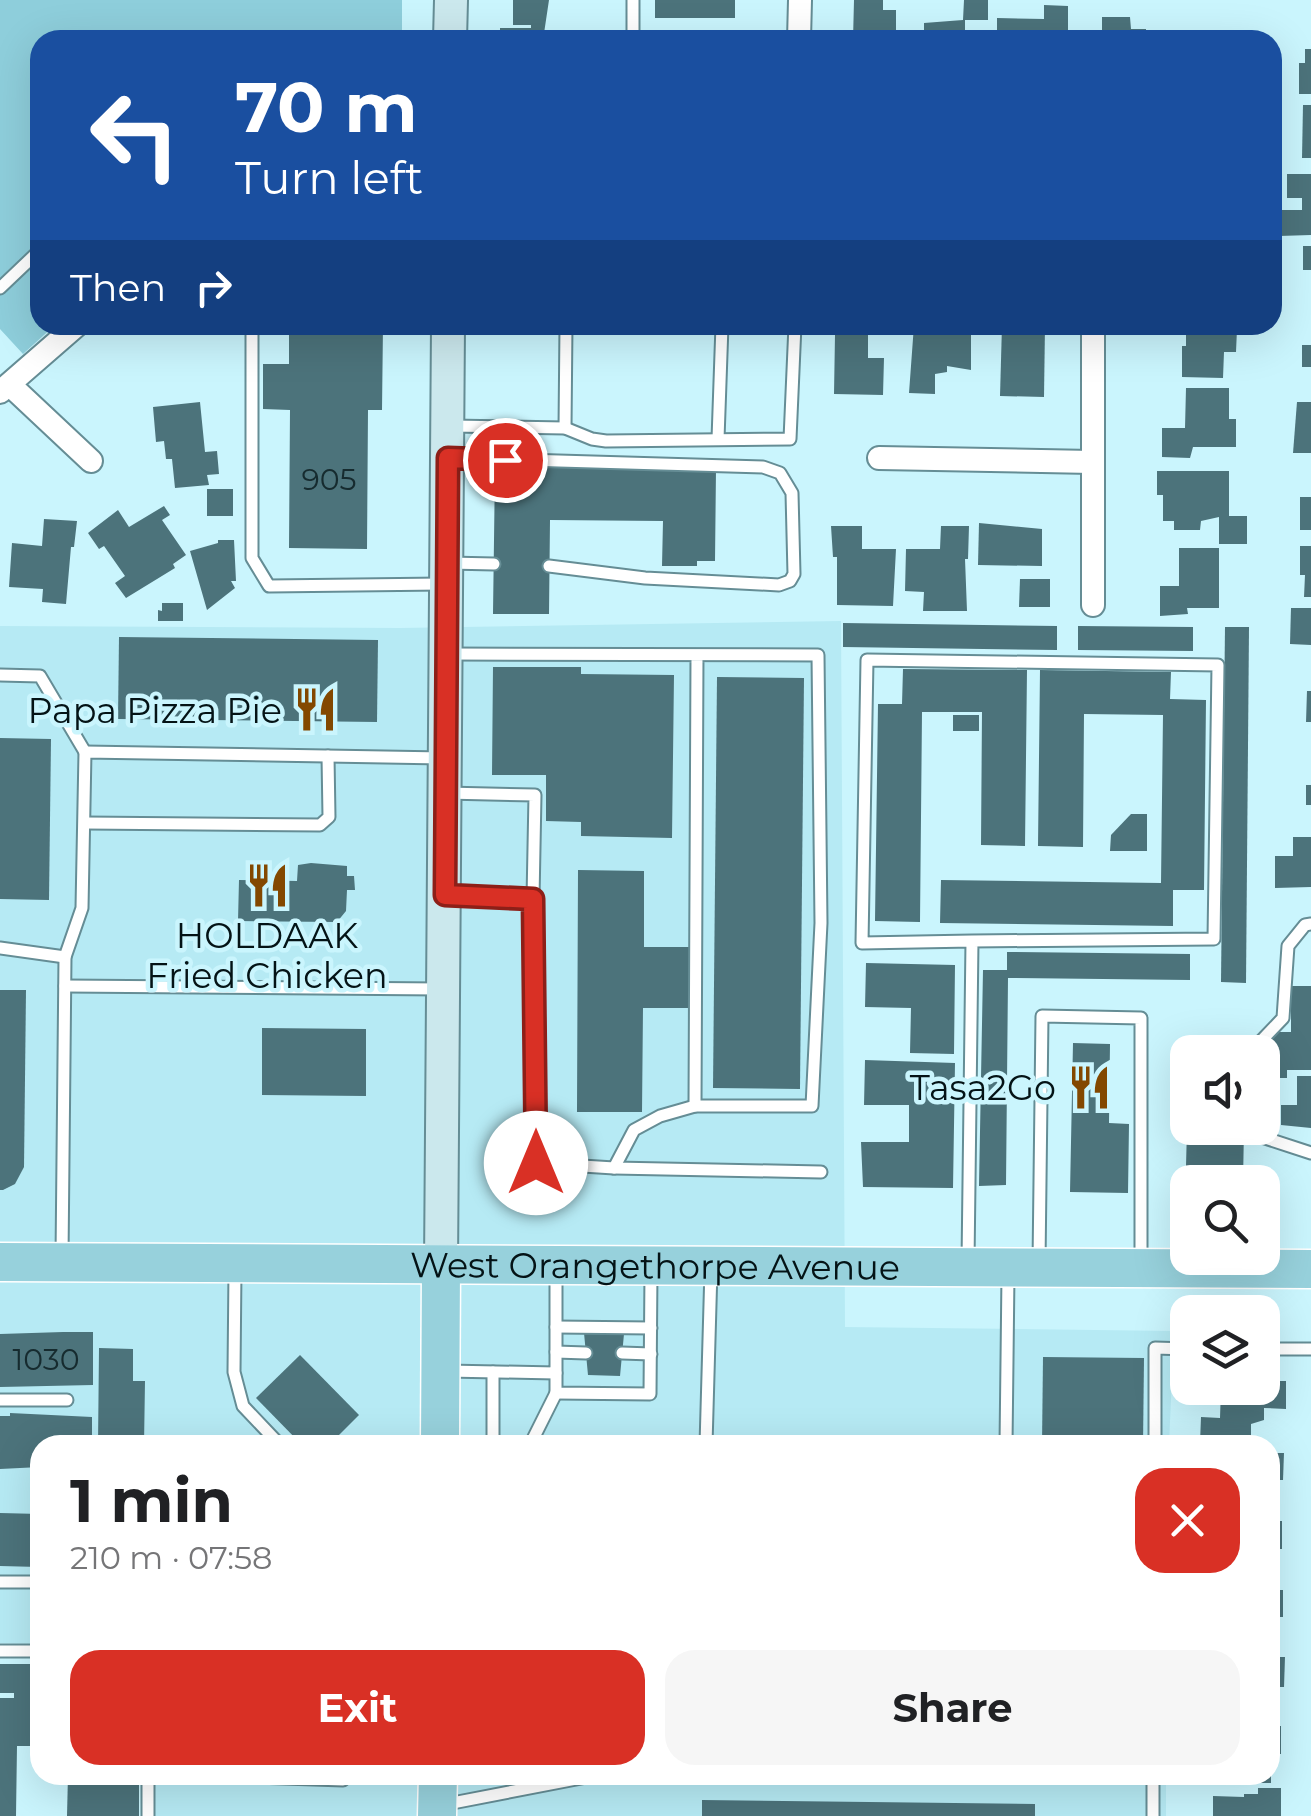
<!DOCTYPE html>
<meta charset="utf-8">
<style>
:root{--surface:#fff;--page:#f6f6f6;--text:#202124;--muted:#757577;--accent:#d93025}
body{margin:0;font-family:Montserrat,sans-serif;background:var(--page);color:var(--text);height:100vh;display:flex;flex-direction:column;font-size:38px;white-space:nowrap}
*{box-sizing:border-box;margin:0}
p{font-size:32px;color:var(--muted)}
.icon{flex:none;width:55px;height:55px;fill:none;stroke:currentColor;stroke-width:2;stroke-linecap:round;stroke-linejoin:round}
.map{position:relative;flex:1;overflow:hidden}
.panel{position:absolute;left:30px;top:1435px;width:1250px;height:350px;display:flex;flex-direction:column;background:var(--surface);border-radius:30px;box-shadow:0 10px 40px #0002}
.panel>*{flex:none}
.guide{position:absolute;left:30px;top:30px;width:1252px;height:305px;border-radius:30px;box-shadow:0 10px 40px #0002;background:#1a4fa0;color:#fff;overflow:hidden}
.fabs{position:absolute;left:1170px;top:1035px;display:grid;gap:20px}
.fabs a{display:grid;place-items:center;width:110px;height:110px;border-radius:20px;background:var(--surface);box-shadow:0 10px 40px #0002;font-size:50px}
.pin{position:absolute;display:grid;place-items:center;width:85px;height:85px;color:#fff;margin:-42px;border:5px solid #fff;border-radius:50%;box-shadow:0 2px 10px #0007}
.me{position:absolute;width:110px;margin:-55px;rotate:0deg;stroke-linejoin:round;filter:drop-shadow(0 0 8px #0008)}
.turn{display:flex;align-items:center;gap:35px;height:210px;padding:0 40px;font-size:45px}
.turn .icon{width:130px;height:130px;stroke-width:2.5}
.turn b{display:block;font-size:70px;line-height:85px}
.then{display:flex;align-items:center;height:95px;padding:0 40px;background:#0003;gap:20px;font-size:38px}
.round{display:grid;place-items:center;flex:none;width:105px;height:105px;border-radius:30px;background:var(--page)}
.overview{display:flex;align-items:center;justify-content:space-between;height:170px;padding:0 40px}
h1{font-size:60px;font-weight:700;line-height:75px}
.primary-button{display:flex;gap:20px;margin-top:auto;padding:20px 40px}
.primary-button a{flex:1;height:115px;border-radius:30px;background:var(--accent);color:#fff;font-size:40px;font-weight:700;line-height:115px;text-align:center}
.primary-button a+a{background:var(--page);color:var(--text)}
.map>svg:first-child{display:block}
.built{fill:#b6eaf4}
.green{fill:#8ecedb}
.building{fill:#4c737b}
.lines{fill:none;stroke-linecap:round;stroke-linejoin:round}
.lane-casing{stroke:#658d95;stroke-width:15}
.street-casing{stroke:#658d95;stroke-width:26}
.secondary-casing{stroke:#658d95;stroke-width:36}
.primary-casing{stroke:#fff;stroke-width:41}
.lane{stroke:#fff;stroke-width:11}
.street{stroke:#fff;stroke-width:22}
.secondary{stroke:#cbe8ed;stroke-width:32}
.primary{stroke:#97d1dc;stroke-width:38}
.route-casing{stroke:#8d1f18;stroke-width:25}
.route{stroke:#d93025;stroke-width:18}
.labels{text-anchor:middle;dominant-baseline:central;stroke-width:9;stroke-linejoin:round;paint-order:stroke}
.number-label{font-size:30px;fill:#162b2f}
.poi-label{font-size:35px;fill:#041316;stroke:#caf5fd;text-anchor:end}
.street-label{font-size:35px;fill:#041316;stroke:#caf5fd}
</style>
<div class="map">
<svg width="1311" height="1816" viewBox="0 0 1311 1816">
<rect width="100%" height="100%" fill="#caf5fd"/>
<g class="built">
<polygon points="841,621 845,1327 1174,1331 1169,1445 40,1445 40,1644 0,1643 0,626 400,628"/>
<rect x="150" y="1775" width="1016" height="41"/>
</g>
<polygon class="green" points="0,0 402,0 402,40 40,40 40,325 55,325 23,354 0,329"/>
<g class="building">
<polygon points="513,0 549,0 543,40 500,40 500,28 531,28 531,25 513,25"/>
<rect x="655" y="0" width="80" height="18"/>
<polygon points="854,0 883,0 883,10 896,10 896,40 853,40"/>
<polygon points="964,0 988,0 988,20 965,20 965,40 924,40 924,23 963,20"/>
<polygon points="1044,5 1068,6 1068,40 997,40 997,18 1044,19"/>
<polygon points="1102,17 1130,17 1131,29 1146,29 1146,40 1080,40 1080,34 1102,33"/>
<polygon points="1305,49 1311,49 1311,94 1299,94 1299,63 1305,63"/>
<polygon points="1303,105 1311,105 1311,158 1302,158"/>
<polygon points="1287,174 1311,174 1311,235 1279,236 1278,210 1302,210 1302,198 1287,198"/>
<rect x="1303" y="246" width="8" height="24"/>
<polygon points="289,325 383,325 382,410 368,410 367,549 289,548 290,410 263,409 263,364 289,364"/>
<rect x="876" y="325" width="27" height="9"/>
<polygon points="914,325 971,325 971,370 947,366 947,372 935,374 935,394 909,393"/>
<polygon points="1002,325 1045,325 1044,397 1000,396"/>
<polygon points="1164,325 1222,325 1222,329 1237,329 1236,352 1224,352 1223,378 1182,377 1182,346 1186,346 1186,335 1164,335"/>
<polygon points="835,335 868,335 868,358 884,358 883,395 834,394"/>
<rect x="1302" y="345" width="9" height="22"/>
<polygon points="1186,388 1229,388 1229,419 1236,419 1236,447 1193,447 1190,458 1162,457 1162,428 1185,428"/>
<polygon points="200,402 205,452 217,451 219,474 207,475 209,485 175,488 172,459 166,459 164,441 156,442 153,407"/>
<polygon points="1297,402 1311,402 1311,453 1293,453"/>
<polygon points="495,467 716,469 715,561 697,561 697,566 662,566 663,521 550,520 549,614 493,614"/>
<polygon points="1157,471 1229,471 1229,516 1247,516 1247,544 1219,544 1219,517 1201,521 1200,530 1174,530 1174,521 1163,521 1163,495 1157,495"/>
<rect x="207" y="489" width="26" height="27"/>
<rect x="1300" y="497" width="11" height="33"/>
<polygon points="164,506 170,515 162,520 186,555 173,564 175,568 126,598 115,583 125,576 104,546 99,549 88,533 118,510 129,527"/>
<polygon points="44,519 77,521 74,547 71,547 66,604 42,602 43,589 9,587 12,543 42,546"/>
<polygon points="979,523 1042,529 1042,566 978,565"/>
<polygon points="831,526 862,526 862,549 896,549 893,606 837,605 837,557 833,557"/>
<polygon points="941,526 969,526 968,559 965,559 967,611 923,611 924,592 905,591 906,549 940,549"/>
<polygon points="218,540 234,540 236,581 231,581 235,588 207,610 190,551 218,543"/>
<polygon points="1300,546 1311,546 1311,597 1304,597 1305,575 1300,575"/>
<polygon points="1179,548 1219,548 1219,608 1187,608 1188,614 1160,616 1160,586 1179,586"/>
<polygon points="1020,579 1050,579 1050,607 1019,607"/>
<polygon points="162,603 183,603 183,621 158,621 158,610 162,611"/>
<polygon points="1291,608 1311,608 1311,645 1290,644"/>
<polygon points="843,623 1057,626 1057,650 843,647"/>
<polygon points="1078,626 1193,627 1193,651 1078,650"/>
<polygon points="1225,627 1249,627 1246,983 1221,982"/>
<polygon points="119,637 378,640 377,722 118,719"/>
<polygon points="493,667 581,667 581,674 674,675 672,838 581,836 581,822 546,821 546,775 492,775"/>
<polygon points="903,669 1027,670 1025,846 981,845 982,712 922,712 920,922 875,921 878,704 902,704"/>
<polygon points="1040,670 1171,672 1170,699 1206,700 1204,890 1173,890 1173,926 940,923 941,880 1161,883 1163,715 1084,714 1083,847 1038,846"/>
<polygon points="717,677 804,678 800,1089 713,1088"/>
<polygon points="1307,691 1311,691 1311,722 1306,722"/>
<rect x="953" y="715" width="26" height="16"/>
<polygon points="0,738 51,739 49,900 0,899"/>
<rect x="1306" y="785" width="5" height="20"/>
<polygon points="1131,814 1147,814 1147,851 1110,851 1111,835"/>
<polygon points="1293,837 1311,837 1311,887 1275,888 1275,856 1293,856"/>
<polygon points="311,863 347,866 347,876 354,876 355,890 347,890 346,911 337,922 238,921 239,880 297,881 298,865"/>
<polygon points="578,870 644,871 644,947 691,947 691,1008 643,1008 642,1112 577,1112"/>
<polygon points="1007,952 1190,954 1190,980 1008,978 1006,1185 979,1186 983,970 1007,970"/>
<polygon points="866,963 955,965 954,1054 910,1053 911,1008 865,1007"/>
<polygon points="1291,986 1311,986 1311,1070 1287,1070 1287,1078 1272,1078 1271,1032 1291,1032"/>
<polygon points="0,990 26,990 24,1167 15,1184 3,1190 0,1190"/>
<polygon points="262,1028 366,1029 366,1096 262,1095"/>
<polygon points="1073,1043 1110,1044 1109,1123 1129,1124 1128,1193 1070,1192"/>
<polygon points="865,1060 955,1063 953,1188 863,1187 861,1142 909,1142 909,1105 864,1105"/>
<polygon points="1297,1076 1311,1076 1311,1128 1281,1125 1281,1105 1297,1105"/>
<polygon points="1187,1128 1244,1128 1243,1182 1198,1182 1198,1166 1186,1166"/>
<polygon points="63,1332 93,1332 93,1385 0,1387 0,1334"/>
<polygon points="584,1333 624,1334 620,1376 588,1375"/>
<polygon points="99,1348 133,1349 133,1381 145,1381 144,1445 98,1445"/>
<polygon points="300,1355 359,1415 329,1445 302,1445 256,1398"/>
<polygon points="1043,1357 1144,1358 1143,1445 1042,1445"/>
<polygon points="1262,1381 1286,1381 1286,1409 1264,1408 1264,1420 1251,1424 1251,1443 1200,1443 1201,1417 1220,1418 1221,1388 1262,1388"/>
<polygon points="10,1413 92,1417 92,1445 40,1445 40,1467 0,1469 0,1416 10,1416"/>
<polygon points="1270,1453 1284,1453 1283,1480 1270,1480"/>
<polygon points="0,1513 40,1514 39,1567 0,1566"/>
<rect x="1270" y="1521" width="12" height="28"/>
<rect x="1270" y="1590" width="13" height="27"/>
<polygon points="1279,1657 1285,1657 1284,1687 1270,1687 1270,1658"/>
<polygon points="0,1664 40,1664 40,1693 33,1693 33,1698 40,1698 40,1746 17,1746 16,1816 0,1816 0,1698 14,1698 14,1693 0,1693"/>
<rect x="1270" y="1726" width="11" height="28"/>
<polygon points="68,1775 139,1775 139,1816 67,1816"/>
<rect x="1204" y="1775" width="67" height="8"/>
<polygon points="1258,1788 1281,1788 1281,1816 1213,1816 1213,1796 1244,1797 1244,1794 1258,1794"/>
<polygon points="702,1800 1035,1804 1035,1816 702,1816"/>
</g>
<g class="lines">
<defs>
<g id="lane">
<polyline points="633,40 633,0"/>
<polyline points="0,288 40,250"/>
<polyline points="252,325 252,558 269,586 442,584"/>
<polyline points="452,426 565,428 592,439 606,441 790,439 795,325"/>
<polyline points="565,428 566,325"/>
<polyline points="718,439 722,325"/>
<polyline points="452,458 763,467 780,473 792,493 794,574 790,581 779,585 645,578 549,566"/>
<polyline points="449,563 494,564"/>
<polyline points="450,654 818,655 821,923 812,1106 695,1106 697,655"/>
<polyline points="0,675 40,676 85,752"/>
<polyline points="85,823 320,825 329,817 328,756"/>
<polyline points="445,895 533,899 535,795 446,793"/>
<polyline points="533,899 535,1163 614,1168 821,1172"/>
<polyline points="0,948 65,957"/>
<polyline points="65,986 441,989"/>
<polyline points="1261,1052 1262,1040 1283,1018 1288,946 1305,925 1311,924"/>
<polyline points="1259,1128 1259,1136 1311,1153"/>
<polyline points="614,1168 634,1130 660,1116 695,1106"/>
<polyline points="62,1258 65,957 82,908 85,752 443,758"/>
<polyline points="968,1263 972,941 862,943 867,660 1218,665 1214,939 972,941"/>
<polyline points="1039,1263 1042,1016 1141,1018 1141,1264"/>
<polyline points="235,1270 234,1372 243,1406 280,1445"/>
<polyline points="556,1327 651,1328"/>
<polyline points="1262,1349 1311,1349"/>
<polyline points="556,1352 586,1353"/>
<polyline points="622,1353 651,1354"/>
<polyline points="447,1371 556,1373 556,1270"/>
<polyline points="556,1373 556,1393 650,1394 651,1271"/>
<polyline points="0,1400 67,1400"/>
<polyline points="493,1445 493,1372"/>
<polyline points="530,1445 556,1393"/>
<polyline points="706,1445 711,1269"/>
<polyline points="1006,1445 1008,1274"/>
<polyline points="1155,1445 1155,1348 1188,1349"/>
<polyline points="0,1582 40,1582"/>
<polyline points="0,1651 40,1651"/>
<polyline points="148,1775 148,1816"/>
<polyline points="193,1775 343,1780"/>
<polyline points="442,1805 597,1775"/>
<polyline points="1153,1816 1153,1775"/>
</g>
<g id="street">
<polyline points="799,40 800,0"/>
<polyline points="10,385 91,461"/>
<polyline points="0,392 77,325"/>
<polyline points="879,458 1092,462"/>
<polyline points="1093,605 1093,325"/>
</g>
<g id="secondary">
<polyline points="450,40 451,0"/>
<polyline points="441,1266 448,325"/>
</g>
<g id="primary">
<path id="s1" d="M0 1262 1311 1269"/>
<polyline points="440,1445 441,1266"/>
<polyline points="437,1816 438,1775"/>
</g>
</defs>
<use href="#lane" class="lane-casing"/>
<use href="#street" class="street-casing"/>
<use href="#secondary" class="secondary-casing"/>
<use href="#primary" class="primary-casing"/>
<use href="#lane" class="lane"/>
<use href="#street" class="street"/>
<use href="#secondary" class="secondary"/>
<use href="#primary" class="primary"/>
</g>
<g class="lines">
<defs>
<polyline id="route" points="505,460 448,458 445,895 533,899 536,1163"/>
</defs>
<use href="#route" class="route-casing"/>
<use href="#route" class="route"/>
</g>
<defs>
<symbol id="restaurant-bare" viewBox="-9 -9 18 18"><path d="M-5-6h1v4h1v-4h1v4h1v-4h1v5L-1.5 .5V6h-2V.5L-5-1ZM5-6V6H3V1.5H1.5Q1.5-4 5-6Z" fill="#834800" stroke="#caf5fd" stroke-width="2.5" paint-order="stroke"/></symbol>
</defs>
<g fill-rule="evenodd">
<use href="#restaurant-bare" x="284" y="678" width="63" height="63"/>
<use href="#restaurant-bare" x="236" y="854" width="63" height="63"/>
<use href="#restaurant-bare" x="1058" y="1056" width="63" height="63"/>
</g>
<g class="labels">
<g class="number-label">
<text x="329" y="479">905</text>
<text x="46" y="1359">1030</text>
</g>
<g class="poi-label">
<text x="282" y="710">Papa Pizza Pie</text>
<text x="267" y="935" text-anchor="middle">HOLDAAK<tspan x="267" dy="40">Fried Chicken</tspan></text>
<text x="1056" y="1087">Tasa2Go</text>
</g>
<g class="street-label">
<text stroke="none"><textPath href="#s1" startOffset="655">West Orangethorpe Avenue</textPath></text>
</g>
</g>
</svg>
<div class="fabs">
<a><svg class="icon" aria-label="sound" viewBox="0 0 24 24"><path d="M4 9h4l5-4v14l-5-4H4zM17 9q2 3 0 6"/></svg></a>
<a><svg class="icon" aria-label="search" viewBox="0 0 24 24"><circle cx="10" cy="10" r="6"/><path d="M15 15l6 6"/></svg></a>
<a><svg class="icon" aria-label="layers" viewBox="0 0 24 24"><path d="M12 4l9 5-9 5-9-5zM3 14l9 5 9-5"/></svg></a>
</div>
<div class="pin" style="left:505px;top:460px;background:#d93025"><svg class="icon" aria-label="arrive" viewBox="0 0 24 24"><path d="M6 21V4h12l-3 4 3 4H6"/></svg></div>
<svg class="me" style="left:536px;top:1163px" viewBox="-20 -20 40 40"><circle r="19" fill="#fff"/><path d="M0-13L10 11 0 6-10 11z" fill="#d93025"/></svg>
<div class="guide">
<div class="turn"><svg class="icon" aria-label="left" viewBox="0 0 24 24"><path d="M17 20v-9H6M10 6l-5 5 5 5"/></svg><div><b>70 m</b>Turn left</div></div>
<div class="then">Then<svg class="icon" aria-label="right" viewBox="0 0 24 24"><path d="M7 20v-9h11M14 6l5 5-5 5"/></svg></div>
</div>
<section class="panel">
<div class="overview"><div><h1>1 min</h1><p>210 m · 07:58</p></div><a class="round" style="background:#d93025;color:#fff"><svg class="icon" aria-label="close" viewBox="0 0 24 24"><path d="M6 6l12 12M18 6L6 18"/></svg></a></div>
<div class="primary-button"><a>Exit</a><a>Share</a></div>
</section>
</div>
